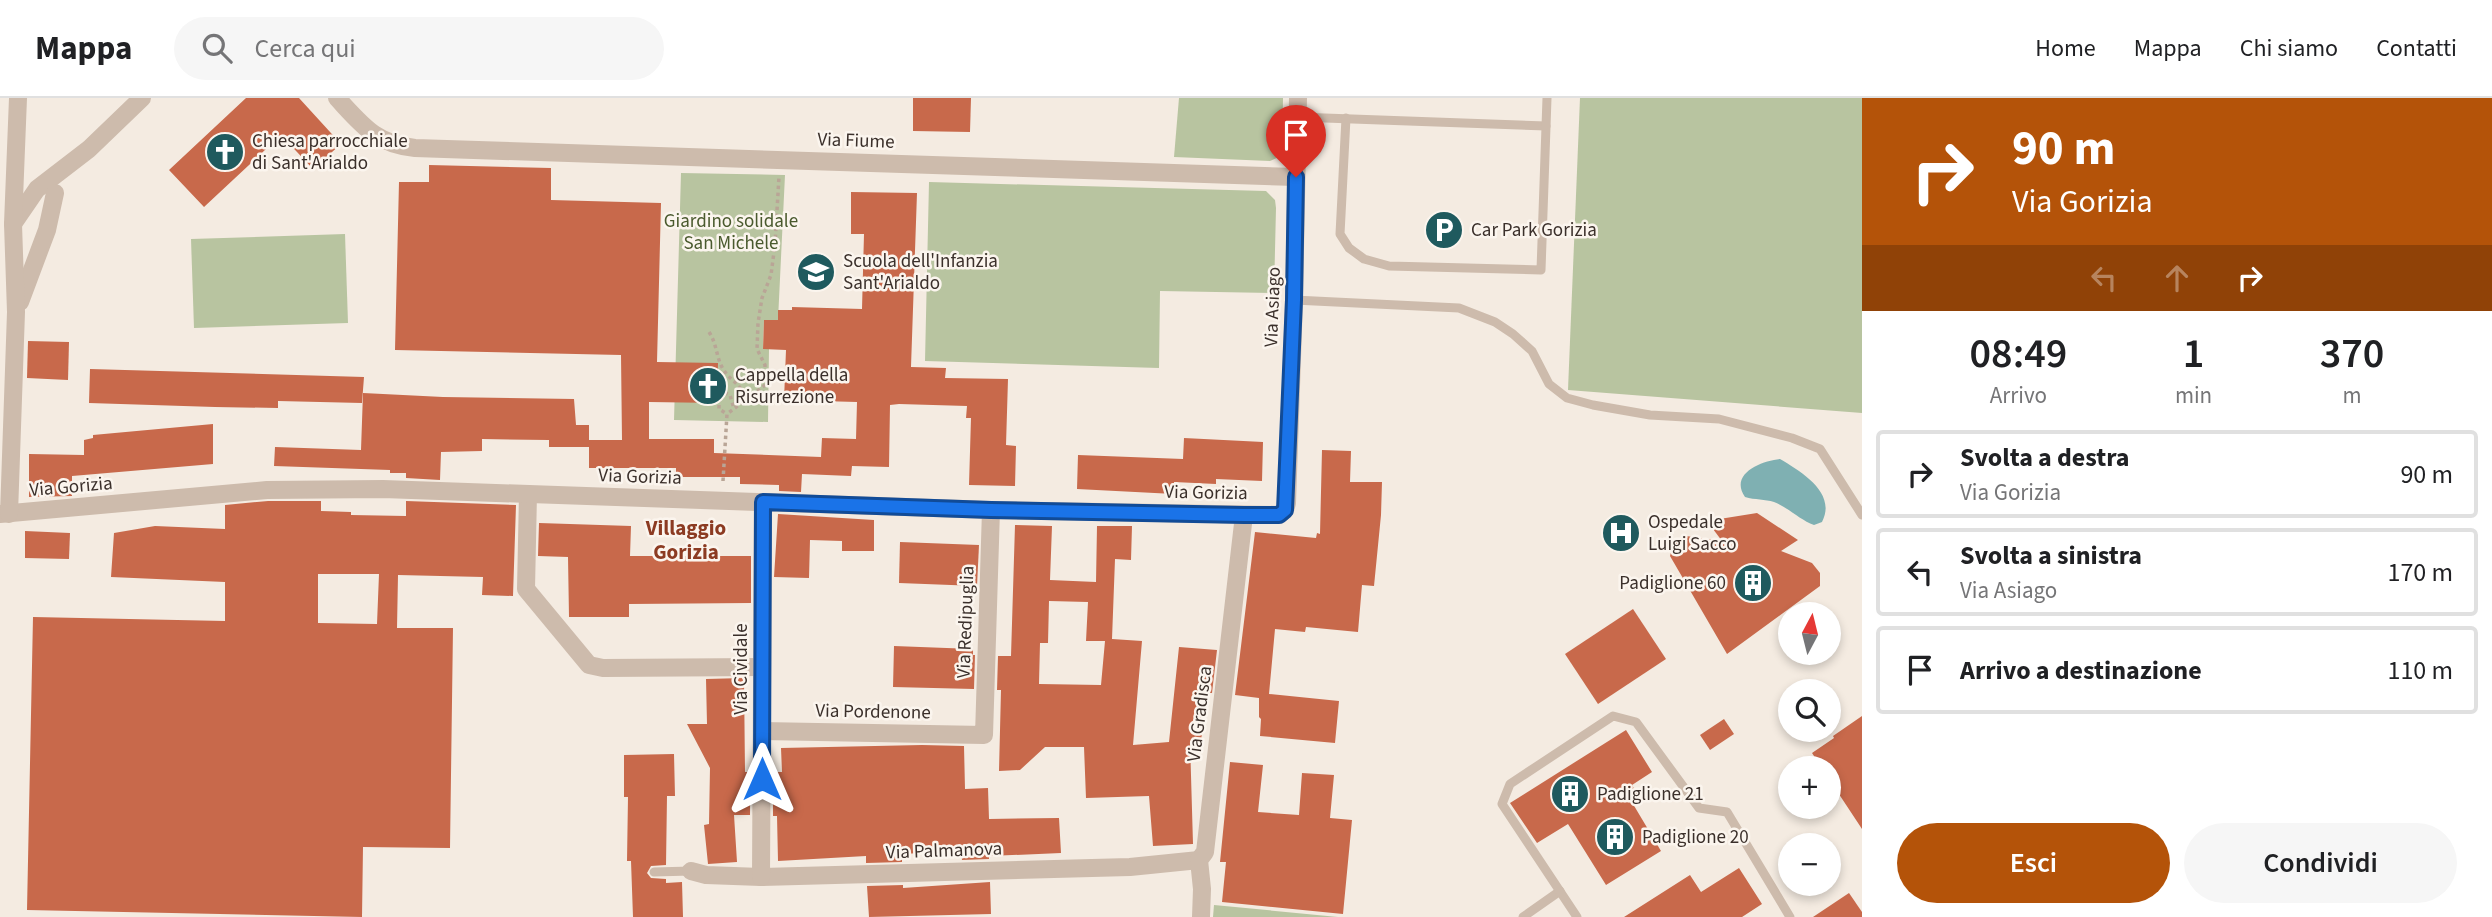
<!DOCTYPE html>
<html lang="it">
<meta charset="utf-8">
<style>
:root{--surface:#fff;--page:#f6f6f6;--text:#202124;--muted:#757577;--line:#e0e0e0;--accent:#b45309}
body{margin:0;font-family:"Source Sans 3",sans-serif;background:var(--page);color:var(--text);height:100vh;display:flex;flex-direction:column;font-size:26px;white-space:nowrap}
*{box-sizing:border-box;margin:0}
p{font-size:23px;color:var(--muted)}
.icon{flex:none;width:38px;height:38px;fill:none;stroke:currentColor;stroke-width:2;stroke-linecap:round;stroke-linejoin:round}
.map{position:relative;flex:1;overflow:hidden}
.drawer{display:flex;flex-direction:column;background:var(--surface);width:630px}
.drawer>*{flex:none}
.guide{background:#b45309;color:#fff;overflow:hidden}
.needle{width:46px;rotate:7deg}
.controls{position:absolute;left:1778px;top:504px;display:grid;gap:14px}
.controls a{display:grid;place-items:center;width:63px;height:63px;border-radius:50%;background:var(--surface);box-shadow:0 4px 10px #0003;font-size:35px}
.pin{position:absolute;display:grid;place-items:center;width:60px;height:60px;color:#fff;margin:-72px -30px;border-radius:50% 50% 50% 0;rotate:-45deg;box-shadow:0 0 7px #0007}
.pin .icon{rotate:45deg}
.me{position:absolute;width:77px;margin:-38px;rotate:0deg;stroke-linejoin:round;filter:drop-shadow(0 0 5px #0008)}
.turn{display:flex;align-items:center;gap:24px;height:147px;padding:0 35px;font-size:32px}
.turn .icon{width:91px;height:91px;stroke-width:2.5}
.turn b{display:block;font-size:49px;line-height:60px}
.lanes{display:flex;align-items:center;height:66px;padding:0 35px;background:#0003;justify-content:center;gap:35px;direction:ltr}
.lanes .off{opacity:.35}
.eta{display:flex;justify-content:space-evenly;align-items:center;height:119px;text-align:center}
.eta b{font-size:42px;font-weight:600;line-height:49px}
.button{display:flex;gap:14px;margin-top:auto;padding:14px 35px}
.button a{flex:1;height:80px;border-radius:42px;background:var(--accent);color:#fff;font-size:28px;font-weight:600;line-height:80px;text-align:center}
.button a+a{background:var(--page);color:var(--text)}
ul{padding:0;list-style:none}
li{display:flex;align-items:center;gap:21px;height:88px;margin:0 14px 10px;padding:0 21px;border:4px solid var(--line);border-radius:7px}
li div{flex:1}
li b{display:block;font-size:26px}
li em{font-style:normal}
header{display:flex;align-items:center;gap:42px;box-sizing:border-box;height:98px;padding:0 35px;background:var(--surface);border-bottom:2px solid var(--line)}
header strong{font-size:33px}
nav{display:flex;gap:38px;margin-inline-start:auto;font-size:24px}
.search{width:490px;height:63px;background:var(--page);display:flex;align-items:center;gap:18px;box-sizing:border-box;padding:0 24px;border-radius:38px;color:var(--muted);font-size:26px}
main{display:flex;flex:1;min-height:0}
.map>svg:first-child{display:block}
.green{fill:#b8c4a0}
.water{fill:#7fb0b2}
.building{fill:#c8694b;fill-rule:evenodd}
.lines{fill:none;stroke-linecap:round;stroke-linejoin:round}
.path{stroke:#b9a596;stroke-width:3.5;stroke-dasharray:3.5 3.5;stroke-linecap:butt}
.service{stroke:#cdbbac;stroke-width:9}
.minor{stroke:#cdbbac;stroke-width:18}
.route-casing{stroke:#114b97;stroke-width:18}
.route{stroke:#1a73e8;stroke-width:12}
.labels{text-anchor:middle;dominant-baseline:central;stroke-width:5;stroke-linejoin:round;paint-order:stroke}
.poi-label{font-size:19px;fill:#3b302b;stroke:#fbf5ee;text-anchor:start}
.street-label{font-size:19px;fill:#3b302b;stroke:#fbf5ee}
.park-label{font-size:19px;fill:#4a5a2e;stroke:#fbf5ee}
.neighbourhood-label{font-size:21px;font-weight:bold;fill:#8c3b22;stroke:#fbf5ee}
</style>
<header>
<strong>Mappa</strong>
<div class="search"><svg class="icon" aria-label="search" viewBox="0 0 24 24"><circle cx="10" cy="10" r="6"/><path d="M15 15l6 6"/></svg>Cerca qui</div>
<nav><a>Home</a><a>Mappa</a><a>Chi siamo</a><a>Contatti</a></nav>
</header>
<main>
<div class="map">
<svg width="1862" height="819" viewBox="0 0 1862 819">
<rect width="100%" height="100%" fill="#f4ebe1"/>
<g class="green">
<polygon points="1179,0 1283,0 1282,53 1279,59 1270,63 1174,59"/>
<polygon points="1580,0 1862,0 1862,315 1568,292"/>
<polygon points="681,75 785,77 778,222 764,222 763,251 769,251 768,324 674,322"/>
<polygon points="929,84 1266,93 1275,102 1276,110 1274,195 1160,193 1159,270 925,263"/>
<polygon points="345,136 348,225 194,230 191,141"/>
<polygon points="1214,807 1338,819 1213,819"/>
</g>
<path class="water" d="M1780 361C1802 374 1837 395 1822 424L1814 427C1800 422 1789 410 1774 404 1765 401 1755 402 1745 399 1729 376 1761 363 1780 361Z"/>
<g class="building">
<polygon points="246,0 299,0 341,46 313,71 281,37 204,109 169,72"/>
<polygon points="913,0 971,0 970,34 913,33"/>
<polygon points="429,67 551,70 551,102 661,105 657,264 718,265 717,305 649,304 649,341 714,341 714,355 821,359 822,340 856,341 857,304 784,302 786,252 763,251 764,222 778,222 778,212 792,212 792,209 862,211 864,136 851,136 851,94 917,95 911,269 946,270 945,280 1008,281 1006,347 1016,348 1015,388 969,387 971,320 966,320 967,308 899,306 890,307 889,369 852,368 851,378 802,376 801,394 779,393 779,387 740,386 740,379 676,379 676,370 589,370 589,349 549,349 549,342 482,341 482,353 441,354 440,382 406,380 406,375 390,375 390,372 274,368 275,349 361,352 363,295 443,299 574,301 576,327 589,327 589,342 622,342 621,257 395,252 399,84 429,84"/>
<polygon points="28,243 69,244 68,282 27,280"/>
<polygon points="90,271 364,279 362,305 278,303 278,310 215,309 89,305"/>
<polygon points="213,326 213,366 72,378 72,398 29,399 29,356 84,357 84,342 93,340 93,337"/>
<polygon points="1184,340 1263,344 1262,383 1216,381 1216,386 1174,384 1174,396 1077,391 1078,357 1183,361"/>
<polygon points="1322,352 1351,353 1350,384 1382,384 1381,417 1374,488 1362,487 1358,534 1306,529 1305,534 1275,531 1269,596 1339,603 1335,645 1260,638 1261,621 1259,619 1259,600 1235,597 1255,434 1316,440 1317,435 1320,436"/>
<path d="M268 403H321V413L351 414V417L406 418V403L516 407 513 498 482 497 483 479 398 477 397 530H453L450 750 363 749 362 819 27 812 33 519 225 523V484L111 479 114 435 155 428 225 431V407ZM318 476H379L377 526 318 525Z"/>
<polygon points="1757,415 1798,442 1781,453 1812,465 1820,475 1820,488 1727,556 1670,458 1673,447 1686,438 1722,443 1707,423"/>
<polygon points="778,416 874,422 874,453 842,453 842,443 810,442 809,480 774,479"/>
<polygon points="539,425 631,428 630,458 751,458 751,505 629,506 629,519 569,519 568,459 538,458"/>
<path d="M1015 427 1052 428 1050 482 1096 484 1097 428H1132L1131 462 1115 461 1112 541 1142 543 1133 647 1169 644 1179 549 1217 552 1212 595H1206L1201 644 1190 643 1193 746 1153 748 1149 698 1086 700 1084 649H1045L1020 672 999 673 1001 592H997L998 558H1011ZM1049 503 1088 504 1086 543H1105L1101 587 1039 586 1040 545H1048Z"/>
<polygon points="25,433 70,435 69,461 25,460"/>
<polygon points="900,444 979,447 977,488 899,485"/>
<polygon points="1633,511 1666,561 1598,606 1565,556"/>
<polygon points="894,548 973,551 973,557 975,557 974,591 893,589"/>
<polygon points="744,580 745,674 750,674 750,717 734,717 737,764 708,766 704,727 709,726 710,670 687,626 707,626 706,581"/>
<polygon points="1862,618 1862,731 1829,681 1829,670 1822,670 1812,655 1834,640 1833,638"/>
<polygon points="1724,621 1734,636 1710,652 1700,637"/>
<polygon points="1626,632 1652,674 1632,687 1640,702 1633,706 1661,753 1606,787 1568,726 1537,745 1510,705"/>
<polygon points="922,647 964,648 965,691 988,690 989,721 1059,720 1061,755 989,758 989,761 962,762 961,753 902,756 902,764 866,765 866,758 778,763 777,718 773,718 773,674 782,674 781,650"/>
<polygon points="674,656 675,698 667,698 666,767 651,768 647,775 651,780 666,781 666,785 682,784 683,819 633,819 631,763 627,763 628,699 624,699 624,657"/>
<polygon points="1230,664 1263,667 1258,714 1299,717 1302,675 1334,677 1330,720 1352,722 1343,816 1222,804 1226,764 1220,764"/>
<polygon points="1739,770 1762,806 1742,819 1624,819 1690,777 1701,794"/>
<polygon points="990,784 991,816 869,819 867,788 903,787 903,790"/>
<polygon points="1849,795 1862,814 1862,819 1813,819"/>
</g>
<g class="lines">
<g class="path">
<path d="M709 234C717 246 716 259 723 271 731 284 739 283 747 302"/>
<polyline points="718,292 730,297 734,311"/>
<polyline points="719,300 719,311 727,316"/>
<polyline points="723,383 727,316 765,287 765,267 757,251 758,225 762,200 771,177 775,146 779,79"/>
</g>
<g class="service">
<polyline points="1297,19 1546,28"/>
<polyline points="1346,20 1340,136 1349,150 1364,161 1389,168 1541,172 1547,0"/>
<polyline points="1294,202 1459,210 1495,224 1513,236 1532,253 1549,286 1567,300 1593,307 1650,317 1719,321 1792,340 1820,351 1862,417"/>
<polyline points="654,774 691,773"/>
<polyline points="1523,819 1560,793"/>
<polyline points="1577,819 1502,706 1510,686 1613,618 1636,624 1699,710 1727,714 1790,819"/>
</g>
<g class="minor">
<path d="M337 0C363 28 376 46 415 50L1296 79"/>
<polyline points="13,126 37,91 89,51 142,0"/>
<polyline points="20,204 47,132 55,95"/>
<polyline points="528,396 526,491 589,567 603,570 762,569"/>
<polyline points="0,416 267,392 383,391 991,412 1279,417 1285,412 1287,405 1294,202 1298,0"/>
<polyline points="9,416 16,214 13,126 18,0"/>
<polyline points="762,633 984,637 991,412"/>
<polyline points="691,773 706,777 761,779 1130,769 1199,762"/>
<polyline points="761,779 763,404"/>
<polyline points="1201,819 1202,791 1199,762 1205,754 1244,417"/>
</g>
</g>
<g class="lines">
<defs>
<polyline id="route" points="762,681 763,404 991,412 1244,417 1279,417 1285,412 1294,202 1296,79"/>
</defs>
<use href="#route" class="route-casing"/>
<use href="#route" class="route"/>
</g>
<defs>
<symbol id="church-disc" viewBox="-11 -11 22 22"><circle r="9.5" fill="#1f5a5e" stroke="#fbf5ee"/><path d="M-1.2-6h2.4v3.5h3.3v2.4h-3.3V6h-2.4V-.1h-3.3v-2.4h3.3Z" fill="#fff"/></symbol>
<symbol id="parking-disc" viewBox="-11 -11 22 22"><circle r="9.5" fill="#1f5a5e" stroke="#fbf5ee"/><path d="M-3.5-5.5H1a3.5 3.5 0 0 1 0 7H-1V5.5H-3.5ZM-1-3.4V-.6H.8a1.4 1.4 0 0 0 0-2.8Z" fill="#fff"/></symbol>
<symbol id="school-disc" viewBox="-11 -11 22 22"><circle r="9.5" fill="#1f5a5e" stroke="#fbf5ee"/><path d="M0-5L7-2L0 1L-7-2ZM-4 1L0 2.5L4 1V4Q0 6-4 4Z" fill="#fff"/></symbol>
<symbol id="hospital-disc" viewBox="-11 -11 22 22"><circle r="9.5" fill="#1f5a5e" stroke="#fbf5ee"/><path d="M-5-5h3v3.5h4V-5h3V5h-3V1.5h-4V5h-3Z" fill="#fff"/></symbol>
<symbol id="building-disc" viewBox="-11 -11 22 22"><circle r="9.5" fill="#1f5a5e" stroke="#fbf5ee"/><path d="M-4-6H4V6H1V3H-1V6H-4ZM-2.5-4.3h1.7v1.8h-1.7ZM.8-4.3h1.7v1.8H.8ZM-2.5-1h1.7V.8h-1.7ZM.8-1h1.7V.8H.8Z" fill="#fff"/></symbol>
</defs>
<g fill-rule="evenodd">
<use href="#church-disc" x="203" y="32" width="44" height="44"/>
<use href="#parking-disc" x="1422" y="110" width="44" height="44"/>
<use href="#school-disc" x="794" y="152" width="44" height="44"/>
<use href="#church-disc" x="686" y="266" width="44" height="44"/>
<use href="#hospital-disc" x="1599" y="413" width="44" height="44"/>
<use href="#building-disc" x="1731" y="463" width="44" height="44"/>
<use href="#building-disc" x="1548" y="674" width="44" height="44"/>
<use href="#building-disc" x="1593" y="717" width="44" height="44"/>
</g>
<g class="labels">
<g class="poi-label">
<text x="252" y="43">Chiesa parrocchiale<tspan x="252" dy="22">di Sant'Arialdo</tspan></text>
<text x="1471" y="132">Car Park Gorizia</text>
<text x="843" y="163">Scuola dell'Infanzia<tspan x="843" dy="22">Sant'Arialdo</tspan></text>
<text x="735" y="277">Cappella della<tspan x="735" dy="22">Risurrezione</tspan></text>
<text x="1648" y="424">Ospedale<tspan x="1648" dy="22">Luigi Sacco</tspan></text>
<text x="1726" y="485" text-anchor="end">Padiglione 60</text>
<text x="1597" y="696">Padiglione 21</text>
<text x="1642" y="739">Padiglione 20</text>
</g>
<g class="street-label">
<text transform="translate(856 43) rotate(2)">Via Fiume</text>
<text transform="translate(1273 209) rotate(-88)">Via Asiago</text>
<text transform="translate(640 379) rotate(2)">Via Gorizia</text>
<text transform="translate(71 389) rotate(-5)">Via Gorizia</text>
<text transform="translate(1206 395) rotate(1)">Via Gorizia</text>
<text transform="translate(966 524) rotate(-88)">Via Redipuglia</text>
<text transform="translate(741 571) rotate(-90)">Via Cividale</text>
<text transform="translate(873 614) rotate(1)">Via Pordenone</text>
<text transform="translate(1200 616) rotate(-83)">Via Gradisca</text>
<text transform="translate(944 753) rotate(-2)">Via Palmanova</text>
</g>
<g class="park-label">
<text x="731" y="123">Giardino solidale<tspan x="731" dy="22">San Michele</tspan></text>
</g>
<g class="neighbourhood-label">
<text x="686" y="430">Villaggio<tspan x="686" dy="24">Gorizia</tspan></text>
</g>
</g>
</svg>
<div class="controls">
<a><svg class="needle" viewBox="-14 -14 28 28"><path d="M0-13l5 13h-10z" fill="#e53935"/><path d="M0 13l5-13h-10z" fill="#757577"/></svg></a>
<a><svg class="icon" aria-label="search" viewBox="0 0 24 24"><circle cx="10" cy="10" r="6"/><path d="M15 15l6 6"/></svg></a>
<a>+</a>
<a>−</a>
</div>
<div class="pin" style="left:1296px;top:79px;background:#d93025"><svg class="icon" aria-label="arrive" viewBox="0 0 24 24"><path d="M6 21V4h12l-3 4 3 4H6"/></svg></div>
<svg class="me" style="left:762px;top:681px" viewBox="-20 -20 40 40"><path d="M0-17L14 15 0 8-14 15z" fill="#1a73e8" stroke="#fff" stroke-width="4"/></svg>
</div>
<section class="drawer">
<div class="guide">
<div class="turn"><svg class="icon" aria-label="right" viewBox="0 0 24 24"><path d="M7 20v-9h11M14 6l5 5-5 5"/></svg><div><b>90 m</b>Via Gorizia</div></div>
<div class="lanes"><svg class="icon off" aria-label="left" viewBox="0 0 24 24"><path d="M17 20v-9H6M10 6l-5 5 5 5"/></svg><svg class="icon off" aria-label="ahead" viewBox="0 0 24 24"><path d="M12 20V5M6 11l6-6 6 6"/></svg><svg class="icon" aria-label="right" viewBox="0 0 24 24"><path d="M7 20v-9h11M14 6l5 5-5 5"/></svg></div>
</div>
<div class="eta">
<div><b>08:49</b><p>Arrivo</p></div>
<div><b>1</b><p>min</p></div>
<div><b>370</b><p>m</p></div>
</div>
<ul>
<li><svg class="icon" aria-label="right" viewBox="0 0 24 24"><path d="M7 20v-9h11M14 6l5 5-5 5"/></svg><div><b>Svolta a destra</b><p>Via Gorizia</p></div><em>90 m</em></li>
<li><svg class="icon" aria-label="left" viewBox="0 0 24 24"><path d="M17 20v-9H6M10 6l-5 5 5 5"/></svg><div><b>Svolta a sinistra</b><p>Via Asiago</p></div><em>170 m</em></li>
<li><svg class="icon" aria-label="arrive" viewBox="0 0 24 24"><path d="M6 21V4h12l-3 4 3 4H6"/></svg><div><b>Arrivo a destinazione</b></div><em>110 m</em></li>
</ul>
<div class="button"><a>Esci</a><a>Condividi</a></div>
</section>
</main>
